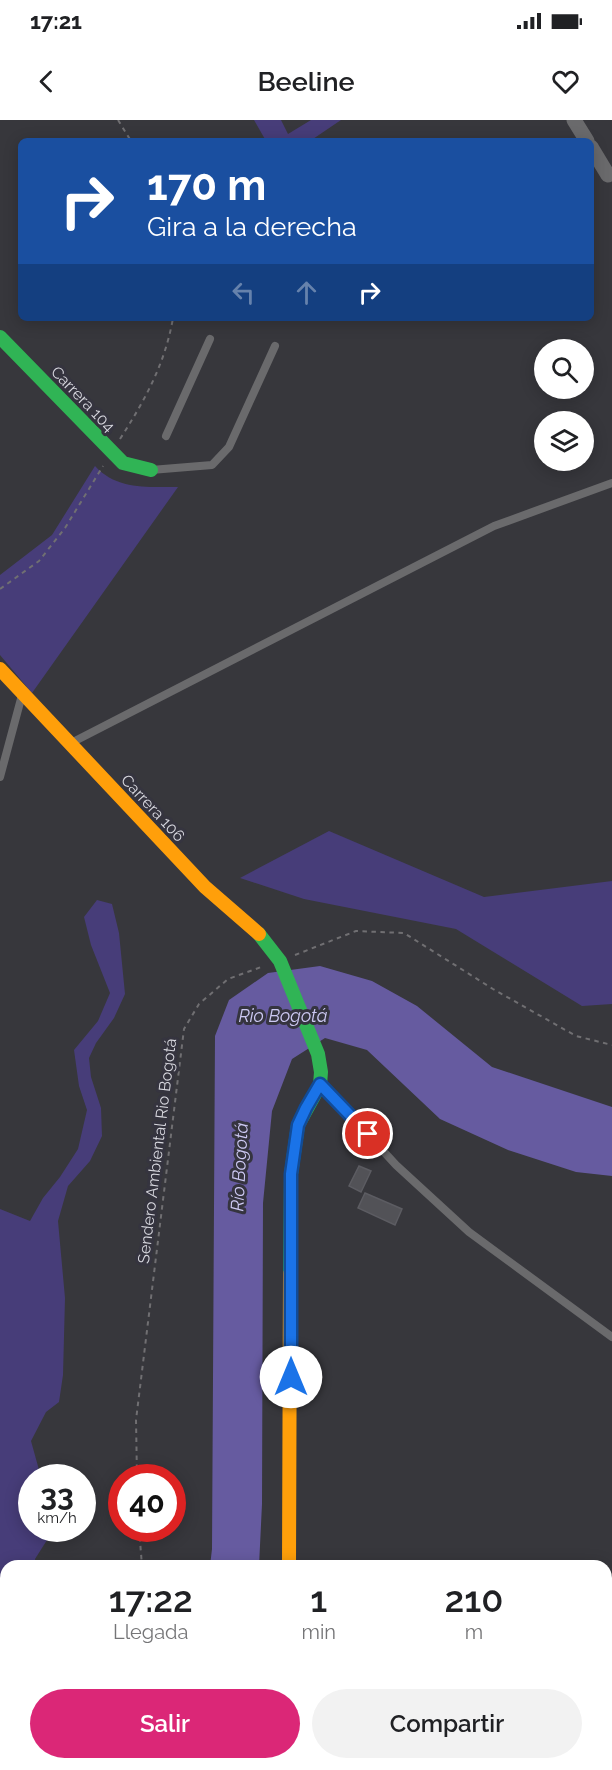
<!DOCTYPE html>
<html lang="es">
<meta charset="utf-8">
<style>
:root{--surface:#fff;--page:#f2f2f2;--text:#202124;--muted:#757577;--accent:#db2777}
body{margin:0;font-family:Raleway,sans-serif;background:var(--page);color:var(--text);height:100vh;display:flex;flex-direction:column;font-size:22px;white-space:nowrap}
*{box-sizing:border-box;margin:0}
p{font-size:20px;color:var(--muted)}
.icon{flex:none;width:33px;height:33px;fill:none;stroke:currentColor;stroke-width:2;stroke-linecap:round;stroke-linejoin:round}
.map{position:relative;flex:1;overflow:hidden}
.side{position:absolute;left:0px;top:1440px;width:612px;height:210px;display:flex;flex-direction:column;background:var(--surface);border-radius:18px 18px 0 0;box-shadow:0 3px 15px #0003}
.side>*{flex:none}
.guide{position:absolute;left:18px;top:18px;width:576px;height:183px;border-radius:9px;box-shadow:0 3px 15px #0003;background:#1a4fa0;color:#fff;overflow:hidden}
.tools{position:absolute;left:534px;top:219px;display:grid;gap:12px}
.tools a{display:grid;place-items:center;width:60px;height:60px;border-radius:50%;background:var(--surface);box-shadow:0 3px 15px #0003;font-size:30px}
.speed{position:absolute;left:18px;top:1344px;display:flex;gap:12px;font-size:30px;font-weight:700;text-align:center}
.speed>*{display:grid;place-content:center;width:78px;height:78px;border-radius:50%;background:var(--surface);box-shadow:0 3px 15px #0003;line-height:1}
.speed small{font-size:15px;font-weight:400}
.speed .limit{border:9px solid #d22;background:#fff;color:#111}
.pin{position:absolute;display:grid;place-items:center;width:51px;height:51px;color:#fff;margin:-26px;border:3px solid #fff;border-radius:50%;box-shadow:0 2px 6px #0007}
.me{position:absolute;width:66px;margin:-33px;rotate:0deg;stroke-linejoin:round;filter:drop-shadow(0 0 4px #0008)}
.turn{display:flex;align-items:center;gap:21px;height:126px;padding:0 30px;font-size:27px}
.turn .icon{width:78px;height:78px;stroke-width:2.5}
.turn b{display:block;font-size:42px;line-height:51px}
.lanes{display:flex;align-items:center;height:57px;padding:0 30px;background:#0003;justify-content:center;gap:30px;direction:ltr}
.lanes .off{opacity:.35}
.eta{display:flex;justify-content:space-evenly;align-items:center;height:102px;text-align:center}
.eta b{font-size:36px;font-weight:600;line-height:42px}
.primary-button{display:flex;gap:12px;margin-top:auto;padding:12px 30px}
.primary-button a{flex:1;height:69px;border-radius:36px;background:var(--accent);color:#fff;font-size:24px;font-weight:600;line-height:69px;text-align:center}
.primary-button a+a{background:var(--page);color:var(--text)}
.status{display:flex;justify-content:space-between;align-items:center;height:42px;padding:0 30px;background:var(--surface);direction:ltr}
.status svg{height:16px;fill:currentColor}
header{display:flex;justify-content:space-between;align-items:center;height:78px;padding:0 30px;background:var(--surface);font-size:27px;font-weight:600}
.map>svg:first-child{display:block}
.green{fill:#473d79}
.water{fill:#665ba0}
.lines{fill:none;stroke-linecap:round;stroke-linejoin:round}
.stream{stroke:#665ba0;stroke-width:4}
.building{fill:#525257;stroke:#5c5c62;stroke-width:1.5}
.path{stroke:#706f72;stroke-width:2;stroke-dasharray:4.5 4.5;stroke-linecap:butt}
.lane{stroke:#6a6a6c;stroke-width:8}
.street{stroke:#6a6a6c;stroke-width:15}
.fast{stroke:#30b455;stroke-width:14}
.slow{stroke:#ff9f0a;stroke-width:14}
.route-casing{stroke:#114b97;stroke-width:15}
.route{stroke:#1a73e8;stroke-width:10}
.labels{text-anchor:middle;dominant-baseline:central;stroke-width:6;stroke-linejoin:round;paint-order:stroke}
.street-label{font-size:16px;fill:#d8d8df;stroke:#35343f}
.water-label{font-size:18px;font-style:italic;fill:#cdc9f3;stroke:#35343f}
</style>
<div class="status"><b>17:21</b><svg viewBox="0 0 49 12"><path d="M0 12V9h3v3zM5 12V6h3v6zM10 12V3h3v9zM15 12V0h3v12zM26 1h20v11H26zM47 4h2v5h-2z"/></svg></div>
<header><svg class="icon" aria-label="back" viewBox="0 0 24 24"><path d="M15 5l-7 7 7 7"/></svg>Beeline<svg class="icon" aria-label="heart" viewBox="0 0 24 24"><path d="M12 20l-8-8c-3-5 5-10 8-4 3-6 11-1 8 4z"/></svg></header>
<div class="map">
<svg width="612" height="1650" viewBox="0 0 612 1650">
<rect width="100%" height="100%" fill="#37373c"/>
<g class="green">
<polygon points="254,0 281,0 288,14 311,0 341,0 310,21 266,21"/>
<path d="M95 346C117 370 147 367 178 367L32 573 0 535V455L52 415Z"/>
<polygon points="329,711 484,777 612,761 612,884 582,886 456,809 304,779 240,758"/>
<polygon points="97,780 112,784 119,813 125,874 114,898 96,923 89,938 91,957 101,988 102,1016 90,1041 68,1066 58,1101 65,1178 63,1255 59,1282 46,1292 31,1321 41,1357 32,1358 32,1408 54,1409 35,1439 36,1446 6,1446 6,1468 0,1469 0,1089 30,1101 43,1078 60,1057 78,1029 87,990 79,966 74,930 98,901 110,873 91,825 84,797"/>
<polygon points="0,1481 6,1484 6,1644 136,1644 135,1650 0,1650"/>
</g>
<polygon class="water" points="320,846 372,861 417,886 492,947 612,987 612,1056 576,1052 508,1030 440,999 367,930 325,918 292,939 272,991 263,1083 262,1384 259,1446 210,1446 212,1429 215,916 229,880 268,853"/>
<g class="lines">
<polyline class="stream" points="0,1587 6,1585"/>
</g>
<g class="building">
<polygon points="359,1046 371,1051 361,1072 349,1066"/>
<polygon points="365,1073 402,1089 395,1105 358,1088"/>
</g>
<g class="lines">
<g class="path">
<polyline points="118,0 131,21"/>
<path d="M120 319C145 280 165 244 173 198"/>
<polyline points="0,469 39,441 65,408 103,346"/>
<polyline points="295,835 356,811 404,813 493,869 576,916 612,925"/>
<polyline points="137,1358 136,1300 184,909 199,884 228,859 264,846"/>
<polyline points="139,1408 142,1446"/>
<polyline points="89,1650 91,1644"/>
</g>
<g class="lane">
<polyline points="166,316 210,219"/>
<polyline points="151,350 212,345 229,327 275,226"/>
<polyline points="71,623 494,406 612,363"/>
<polyline points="0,657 22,575"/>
<polyline points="321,966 339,983 396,1045 469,1112 612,1217"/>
<polyline points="0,1528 5,1531"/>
<polyline points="344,1650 345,1644"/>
</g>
<g class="street">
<polyline points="574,0 587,21"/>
<polyline points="591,27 608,55"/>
<polyline points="257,1650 260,1644"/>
</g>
<g class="fast">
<polyline points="0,217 123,343 151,350"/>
<polyline points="259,814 280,841 318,934 321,952 320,965 298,1005 291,1054 290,1154"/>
</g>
<g class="slow">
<polyline points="0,549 205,767 259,814"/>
<polyline points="289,1446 290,1154"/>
</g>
</g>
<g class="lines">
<defs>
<polyline id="route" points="291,1257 291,1054 298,1005 306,988 320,964 368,1014"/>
</defs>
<use href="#route" class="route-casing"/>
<use href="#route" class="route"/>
</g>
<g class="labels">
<g class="street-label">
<text transform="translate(83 279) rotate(46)">Carrera 104</text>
<text transform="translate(153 688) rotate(47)">Carrera 106</text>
<text transform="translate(157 1031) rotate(-83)">Sendero Ambiental Rio Bogotá</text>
</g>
<g class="water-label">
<text x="283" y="895">Rio Bogotá</text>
<text transform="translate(239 1047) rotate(-87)">Río Bogotá</text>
</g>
</g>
</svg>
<div class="tools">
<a><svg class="icon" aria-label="search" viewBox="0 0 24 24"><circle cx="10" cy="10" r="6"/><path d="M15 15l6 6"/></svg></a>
<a><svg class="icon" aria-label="layers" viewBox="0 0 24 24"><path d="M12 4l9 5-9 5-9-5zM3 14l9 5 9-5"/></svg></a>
</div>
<div class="speed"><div>33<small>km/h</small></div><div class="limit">40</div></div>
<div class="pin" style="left:368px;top:1014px;background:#d93025"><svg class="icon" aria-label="arrive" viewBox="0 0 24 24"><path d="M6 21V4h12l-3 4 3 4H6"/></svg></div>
<svg class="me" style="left:291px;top:1257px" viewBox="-20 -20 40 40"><circle r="19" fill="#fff"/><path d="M0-13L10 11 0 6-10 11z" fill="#1a73e8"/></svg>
<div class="guide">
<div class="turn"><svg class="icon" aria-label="right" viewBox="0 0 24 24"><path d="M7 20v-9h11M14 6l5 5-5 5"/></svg><div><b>170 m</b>Gira a la derecha</div></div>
<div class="lanes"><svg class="icon off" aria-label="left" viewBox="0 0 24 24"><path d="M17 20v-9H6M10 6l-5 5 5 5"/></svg><svg class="icon off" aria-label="ahead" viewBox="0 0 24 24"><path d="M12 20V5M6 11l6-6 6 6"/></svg><svg class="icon" aria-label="right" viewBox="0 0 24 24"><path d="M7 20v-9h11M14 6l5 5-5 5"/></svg></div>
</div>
<section class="side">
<div class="eta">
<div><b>17:22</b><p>Llegada</p></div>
<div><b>1</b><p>min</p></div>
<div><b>210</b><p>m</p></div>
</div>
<div class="primary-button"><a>Salir</a><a>Compartir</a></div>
</section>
</div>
